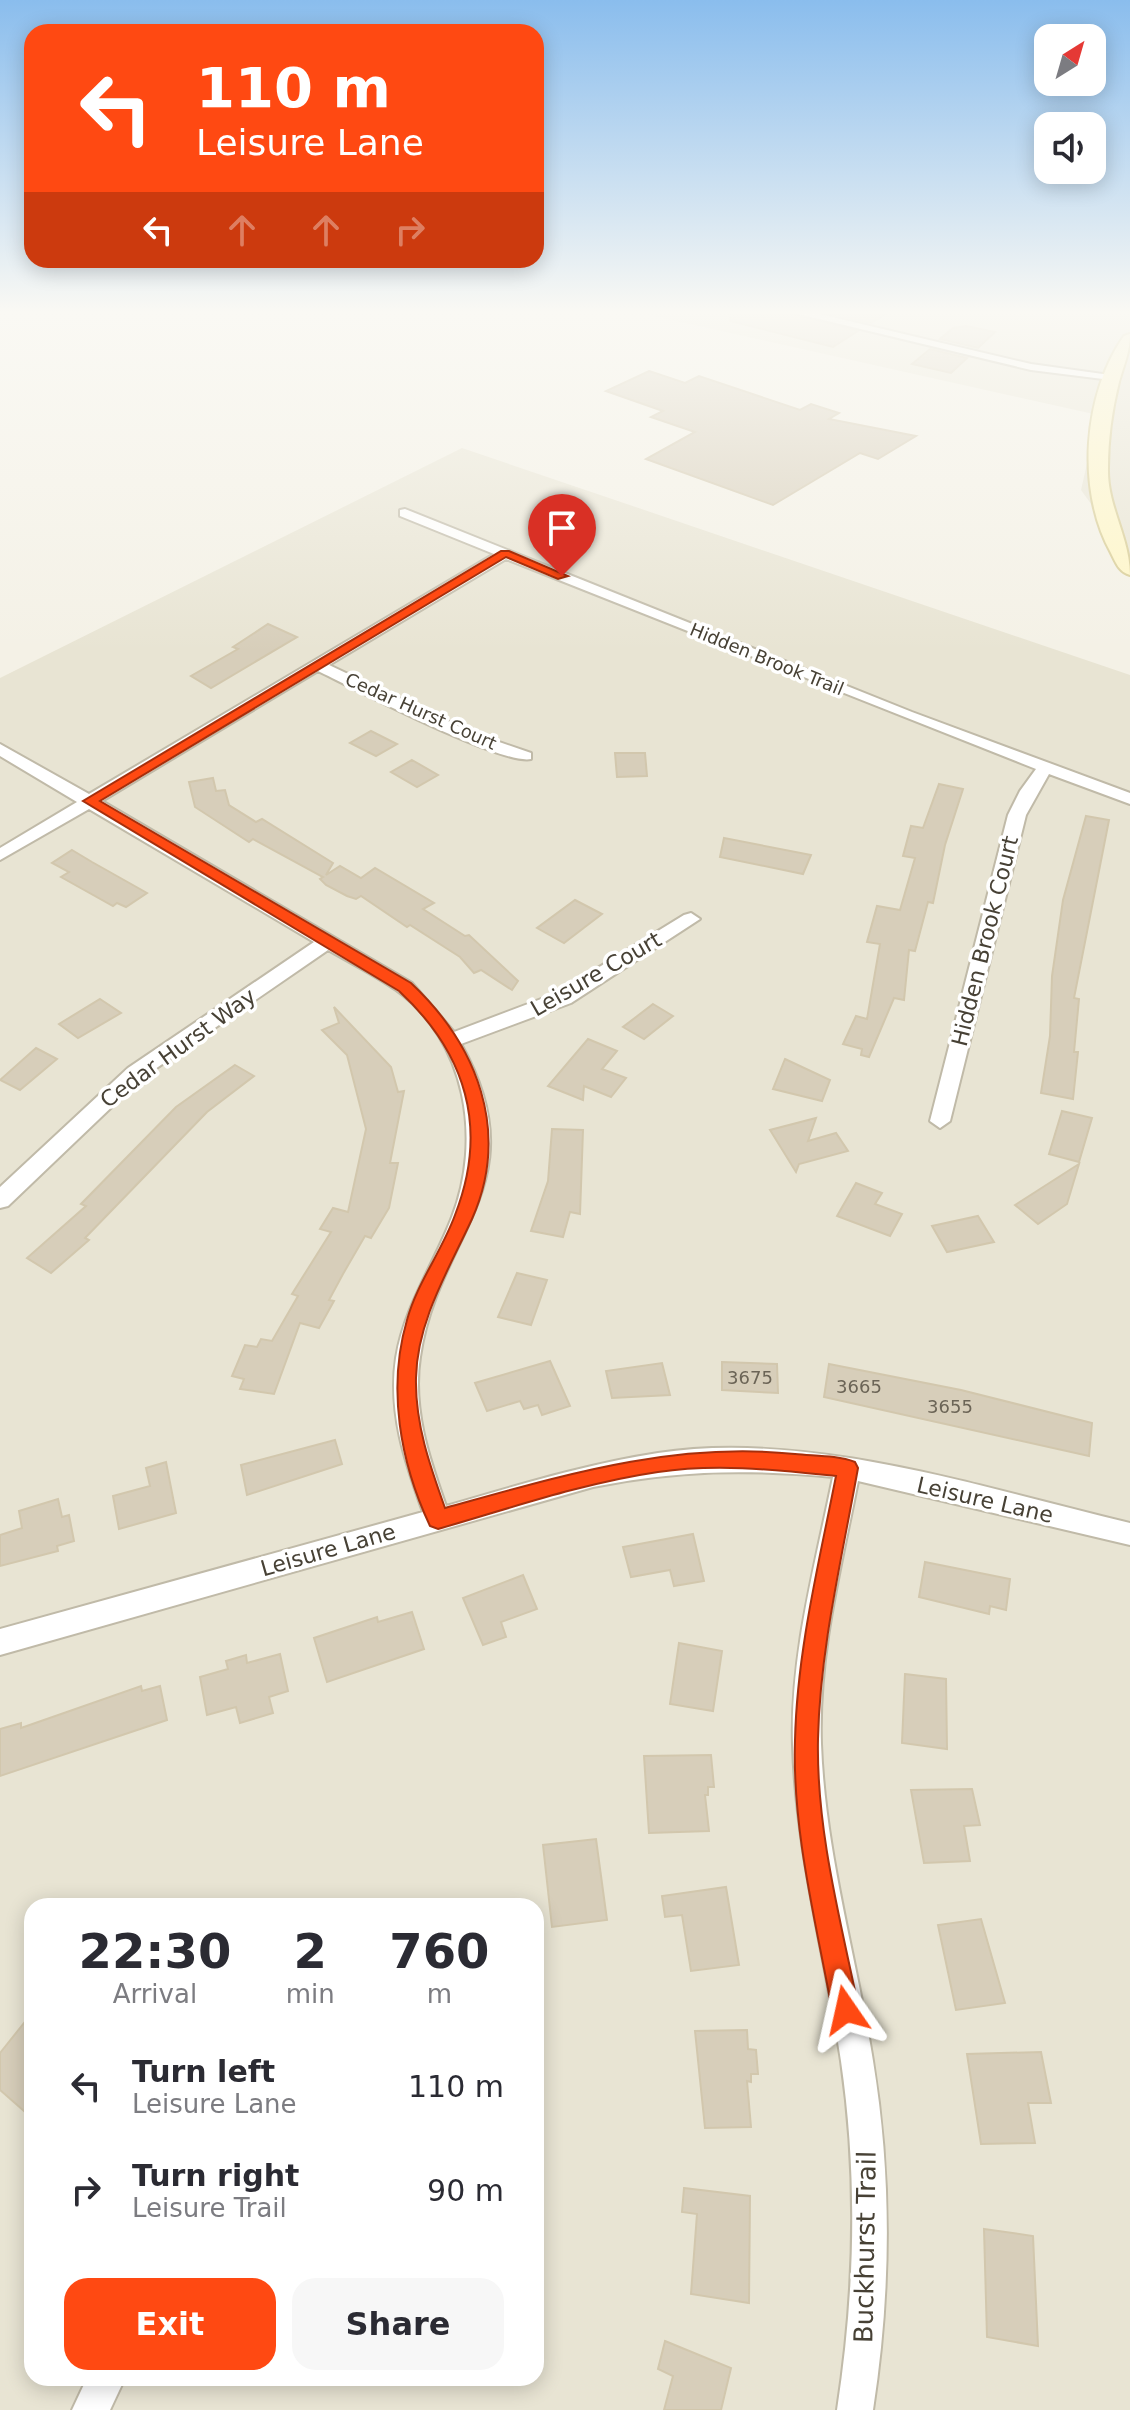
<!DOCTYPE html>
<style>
:root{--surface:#fff;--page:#f7f7f7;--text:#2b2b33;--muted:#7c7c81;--accent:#ff4912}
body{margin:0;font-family:"DejaVu Sans",sans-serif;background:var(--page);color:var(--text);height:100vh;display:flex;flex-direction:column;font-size:30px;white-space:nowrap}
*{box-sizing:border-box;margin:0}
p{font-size:26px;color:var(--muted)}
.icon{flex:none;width:44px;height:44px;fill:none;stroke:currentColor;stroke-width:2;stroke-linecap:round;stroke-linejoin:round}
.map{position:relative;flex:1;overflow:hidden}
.sheet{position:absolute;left:24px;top:1898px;width:520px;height:488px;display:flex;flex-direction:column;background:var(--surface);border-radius:24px;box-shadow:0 4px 20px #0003}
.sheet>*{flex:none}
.top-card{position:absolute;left:24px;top:24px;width:520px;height:244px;border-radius:24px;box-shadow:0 4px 20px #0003;background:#ff4912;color:#fff;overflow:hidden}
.needle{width:52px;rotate:37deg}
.controls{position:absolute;left:1034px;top:24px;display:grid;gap:16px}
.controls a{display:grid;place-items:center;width:72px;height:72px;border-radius:16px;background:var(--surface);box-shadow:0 4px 20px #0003;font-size:40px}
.pin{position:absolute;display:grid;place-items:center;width:68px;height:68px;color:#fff;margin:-82px -34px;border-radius:50% 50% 50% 0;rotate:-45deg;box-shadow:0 0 8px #0007}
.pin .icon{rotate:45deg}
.me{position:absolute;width:88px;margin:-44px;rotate:349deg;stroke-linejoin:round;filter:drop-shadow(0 0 6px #0008)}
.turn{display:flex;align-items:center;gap:28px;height:168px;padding:0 40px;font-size:36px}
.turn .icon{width:104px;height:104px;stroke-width:2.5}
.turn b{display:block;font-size:56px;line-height:68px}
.lanes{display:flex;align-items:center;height:76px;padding:0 40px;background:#0003;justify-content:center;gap:40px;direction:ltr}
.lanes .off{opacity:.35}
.eta{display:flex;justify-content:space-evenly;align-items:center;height:136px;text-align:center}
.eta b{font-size:48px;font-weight:700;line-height:56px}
.cta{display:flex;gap:16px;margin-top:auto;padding:16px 40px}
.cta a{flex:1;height:92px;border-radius:24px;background:var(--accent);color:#fff;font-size:32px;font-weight:700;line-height:92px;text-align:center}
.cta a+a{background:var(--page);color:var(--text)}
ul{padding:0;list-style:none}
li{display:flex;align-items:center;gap:24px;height:104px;padding:0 40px}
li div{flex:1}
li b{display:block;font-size:30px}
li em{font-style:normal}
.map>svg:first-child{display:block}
.residential{fill:#e8e4d3;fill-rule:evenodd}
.building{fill:#d7ceba;stroke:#d2c7ad;stroke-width:2}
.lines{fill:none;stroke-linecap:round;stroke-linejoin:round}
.street-casing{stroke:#c0baa8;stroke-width:4}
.secondary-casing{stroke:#d7cb92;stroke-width:4}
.street{fill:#fff;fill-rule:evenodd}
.secondary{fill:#fff6c5;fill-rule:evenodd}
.route{fill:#ff4912;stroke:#a62f0c;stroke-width:2}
.labels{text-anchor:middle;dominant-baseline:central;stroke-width:7;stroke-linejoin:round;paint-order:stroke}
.far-street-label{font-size:18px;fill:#474135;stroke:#fff}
.number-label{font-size:18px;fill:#6b6456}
.street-label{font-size:22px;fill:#474135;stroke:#fff}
.near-street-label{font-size:26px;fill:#474135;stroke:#fff}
</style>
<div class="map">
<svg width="1130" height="2410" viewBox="0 0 1130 2410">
<rect width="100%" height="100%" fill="#f4f1e6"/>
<g class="residential">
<polygon points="1130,313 1130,558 1081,490 1098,415 645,314"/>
<path d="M462 448 1130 675V2410H0V678ZM32 1906H536V2378H32Z"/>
</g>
<g class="building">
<polygon points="731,313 791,313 858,331 833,347 730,321"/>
<polygon points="829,313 887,313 871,323"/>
<polygon points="966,326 995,332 978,348 940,339 953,328"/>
<polygon points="930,349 967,358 951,373 912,364"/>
<polygon points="649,371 685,383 699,376 800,410 811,404 839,413 829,419 916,436 878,459 860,453 773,505 646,459 695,432 651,417 663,411 606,391"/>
<polygon points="268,624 297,637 211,688 191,676 238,649 233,647"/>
<polygon points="371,731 397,744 376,756 350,743"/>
<polygon points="615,753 645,753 647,776 617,777"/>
<polygon points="412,760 438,775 417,787 391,772"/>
<polygon points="213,778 216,791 225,790 229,805 256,822 262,819 333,863 326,875 340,866 361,878 375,868 434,903 423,909 465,936 469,935 518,981 512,990 481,970 474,973 460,957 410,925 407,927 361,896 356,899 347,896 326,885 320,879 323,877 253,839 249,842 195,807 189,782"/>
<polygon points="939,784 963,789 945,845 933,903 928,902 915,951 909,950 904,1000 894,998 869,1057 861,1055 862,1049 843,1044 856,1016 867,1019 880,944 867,942 877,906 900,910 915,858 903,856 911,826 923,828"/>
<polygon points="1086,816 1109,820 1074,998 1079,999 1074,1052 1078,1052 1073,1099 1041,1093 1050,1036 1052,976 1063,900"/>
<polygon points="724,838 811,855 803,874 720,857"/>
<polygon points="72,850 92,862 147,893 126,907 117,903 113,906 61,877 69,872 52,863"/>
<polygon points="575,900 602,914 564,943 537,928"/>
<polygon points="100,999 121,1013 78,1038 59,1024"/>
<polygon points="653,1004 673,1016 644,1039 623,1027"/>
<polygon points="334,1007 391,1067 398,1092 404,1091 390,1163 398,1163 389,1208 371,1238 365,1236 343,1274 329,1300 334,1301 319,1328 300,1323 274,1394 240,1389 244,1379 232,1376 245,1345 257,1347 261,1339 272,1341 298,1296 292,1294 331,1232 320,1229 333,1208 348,1212 366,1129 347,1055 322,1030 339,1023"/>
<polygon points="588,1039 617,1051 602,1069 626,1078 611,1097 584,1086 583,1100 548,1086"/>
<polygon points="36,1048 57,1059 20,1090 0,1080"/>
<polygon points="785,1059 830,1080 822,1101 773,1089"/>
<polygon points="235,1065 254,1076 207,1112 85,1238 89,1240 51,1273 27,1258 86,1206 81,1204 176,1107"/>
<polygon points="1062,1111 1092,1118 1079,1162 1049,1154"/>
<polygon points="816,1118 808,1141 836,1133 848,1151 799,1164 796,1172 770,1130"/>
<polygon points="552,1129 583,1130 580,1214 570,1212 563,1237 531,1231 548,1181"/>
<polygon points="1079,1164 1067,1204 1038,1224 1015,1205"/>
<polygon points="856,1183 882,1193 875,1204 902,1214 890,1236 837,1216"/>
<polygon points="978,1216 994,1242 947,1252 932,1226"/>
<polygon points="517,1273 547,1280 531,1325 498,1317"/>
<polygon points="550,1361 570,1406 542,1415 538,1405 524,1409 520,1401 487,1411 475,1383"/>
<polygon points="722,1362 777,1364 778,1393 722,1390"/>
<polygon points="662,1363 670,1395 612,1398 606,1371"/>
<polygon points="829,1364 961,1390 1092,1423 1089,1456 824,1397"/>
<polygon points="335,1440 342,1464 247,1495 241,1465"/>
<polygon points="166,1462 176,1513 119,1529 113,1496 150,1486 146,1468"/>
<polygon points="58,1499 62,1517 69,1515 74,1541 57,1546 58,1551 0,1566 0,1535 22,1528 19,1511"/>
<polygon points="693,1534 704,1581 674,1586 670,1570 631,1577 623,1547"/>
<polygon points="925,1562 1010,1579 1006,1610 990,1606 989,1614 919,1597"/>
<polygon points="523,1575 537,1609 501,1622 506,1637 483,1645 463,1598"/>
<polygon points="412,1612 424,1649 327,1682 314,1638 377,1617 378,1622"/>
<polygon points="679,1643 722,1651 713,1711 670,1704"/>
<polygon points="280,1654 288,1691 269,1697 273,1713 240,1723 236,1707 207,1715 200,1677 228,1669 226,1661 246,1655 247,1663"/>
<polygon points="905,1674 946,1679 947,1749 902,1743"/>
<polygon points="141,1686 142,1691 160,1686 167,1720 0,1776 0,1729 21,1723 21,1728"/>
<polygon points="711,1755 714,1787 708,1787 708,1795 705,1795 709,1831 649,1833 644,1756"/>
<polygon points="972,1789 980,1825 964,1826 970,1861 924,1863 911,1790"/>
<polygon points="596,1839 607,1920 552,1927 543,1845"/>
<polygon points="726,1887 739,1965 691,1971 682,1915 665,1917 662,1896"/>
<polygon points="981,1919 1005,2003 956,2010 938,1925"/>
<polygon points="32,2013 32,2118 0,2090 0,2053"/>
<polygon points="747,2030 748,2049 756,2050 758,2074 751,2074 751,2082 747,2081 751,2127 705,2128 695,2031"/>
<polygon points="1041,2052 1051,2103 1028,2103 1035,2143 981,2144 967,2054"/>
<polygon points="684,2188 750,2196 749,2303 691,2294 697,2214 682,2212"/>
<polygon points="984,2229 1033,2236 1038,2346 987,2337"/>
<polygon points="665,2341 731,2368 721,2410 664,2410 673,2376 658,2369"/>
</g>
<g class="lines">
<defs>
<g id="street">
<polygon points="794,313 815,313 1031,364 1117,376 1111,380 1031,370"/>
<path d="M405 509 912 712 1130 793V804L1049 774 1026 815 950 1121 940 1128 930 1121 1008 815 1020 791 1036 769 506 559 329 665 473 733 531 753V759C503 766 353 688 318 671L102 801 412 983 454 1032 557 993 684 915 691 913 700 919 571 1003 461 1044C539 1183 438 1233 420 1357 412 1409 429 1458 446 1506 516 1486 586 1464 658 1453 809 1430 983 1488 1130 1523V1545L858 1481C841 1568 818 1655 821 1744 825 1852 856 1955 873 2061 892 2177 891 2293 873 2410H837C855 2293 858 2178 841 2061 825 1956 796 1853 793 1745 790 1655 815 1566 833 1477 747 1469 679 1470 593 1487L0 1655V1629L423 1512C405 1462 388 1412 396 1358 404 1307 434 1264 452 1217 482 1140 467 1041 396 990 375 975 351 963 328 950L142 1078 8 1206 0 1208V1187L128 1068 314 942 89 809 0 860V848L77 802 0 756V744L89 794 494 554 400 516V510Z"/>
<polygon points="87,2378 125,2378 110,2410 72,2410"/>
</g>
<path id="secondary" d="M1130 334C1130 352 1124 364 1119 382 1112 410 1108 439 1108 468 1107 506 1130 538 1130 575 1119 572 1116 563 1111 553 1076 491 1083 394 1124 336Z"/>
</defs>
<use href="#street" class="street-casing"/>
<use href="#secondary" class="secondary-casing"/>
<use href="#street" class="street"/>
<use href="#secondary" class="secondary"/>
</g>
<linearGradient id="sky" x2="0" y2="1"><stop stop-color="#8abded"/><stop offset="0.48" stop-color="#faf9f4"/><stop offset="1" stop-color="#faf9f4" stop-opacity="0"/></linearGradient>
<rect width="1130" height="651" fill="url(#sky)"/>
<path class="route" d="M501 551H509L568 576 558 579 506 557 100 801 411 983C477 1045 511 1131 472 1219 449 1269 417 1321 416 1378 415 1424 430 1466 445 1508 561 1476 673 1441 795 1454 814 1456 837 1455 855 1462L858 1468C842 1558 820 1648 818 1739 816 1830 841 1922 859 2010L855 2019 846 2023 836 2019 832 2010C816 1922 792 1830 795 1740 797 1651 819 1563 836 1476 777 1470 717 1463 658 1472 583 1483 511 1508 438 1529L430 1526C400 1462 387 1388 407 1320 417 1283 442 1251 455 1215 489 1128 466 1053 399 991L83 801Z"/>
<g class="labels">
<g class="far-street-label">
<text transform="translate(767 659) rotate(22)">Hidden Brook Trail</text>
<text transform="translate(421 711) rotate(24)">Cedar Hurst Court</text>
</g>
<g class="number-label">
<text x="750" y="1377">3675</text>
<text x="859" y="1386">3665</text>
<text x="950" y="1406">3655</text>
</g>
<g class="street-label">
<text transform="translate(985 941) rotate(-76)">Hidden Brook Court</text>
<text transform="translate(596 974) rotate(-30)">Leisure Court</text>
<text transform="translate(178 1048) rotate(-36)">Cedar Hurst Way</text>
<text transform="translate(985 1500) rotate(13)">Leisure Lane</text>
<text transform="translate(328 1550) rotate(-16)">Leisure Lane</text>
</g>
<g class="near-street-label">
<text transform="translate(865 2247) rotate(-89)">Buckhurst Trail</text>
</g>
</g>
</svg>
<div class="controls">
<a><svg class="needle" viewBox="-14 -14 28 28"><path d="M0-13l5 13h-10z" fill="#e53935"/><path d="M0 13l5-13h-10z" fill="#7c7c81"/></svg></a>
<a><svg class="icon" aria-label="sound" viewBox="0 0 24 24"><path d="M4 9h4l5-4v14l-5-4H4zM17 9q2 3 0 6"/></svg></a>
</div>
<div class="pin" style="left:562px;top:576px;background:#d93025"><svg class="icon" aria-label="arrive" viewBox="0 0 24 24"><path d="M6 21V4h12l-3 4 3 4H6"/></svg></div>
<svg class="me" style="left:846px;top:2010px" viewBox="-20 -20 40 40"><path d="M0-17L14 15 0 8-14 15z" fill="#ff4912" stroke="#fff" stroke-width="4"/></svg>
<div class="top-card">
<div class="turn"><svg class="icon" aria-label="left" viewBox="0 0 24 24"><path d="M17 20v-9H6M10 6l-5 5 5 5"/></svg><div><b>110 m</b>Leisure Lane</div></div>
<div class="lanes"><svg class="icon" aria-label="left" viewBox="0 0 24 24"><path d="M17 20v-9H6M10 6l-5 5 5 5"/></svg><svg class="icon off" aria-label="ahead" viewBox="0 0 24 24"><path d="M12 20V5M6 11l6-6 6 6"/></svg><svg class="icon off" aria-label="ahead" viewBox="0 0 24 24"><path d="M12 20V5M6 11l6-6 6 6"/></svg><svg class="icon off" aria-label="right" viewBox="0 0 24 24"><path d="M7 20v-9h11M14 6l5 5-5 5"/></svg></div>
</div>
<section class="sheet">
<div class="eta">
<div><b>22:30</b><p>Arrival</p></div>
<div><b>2</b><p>min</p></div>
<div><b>760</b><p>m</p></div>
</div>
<ul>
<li><svg class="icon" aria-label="left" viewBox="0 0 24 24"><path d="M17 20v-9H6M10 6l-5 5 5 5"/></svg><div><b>Turn left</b><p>Leisure Lane</p></div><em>110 m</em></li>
<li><svg class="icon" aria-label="right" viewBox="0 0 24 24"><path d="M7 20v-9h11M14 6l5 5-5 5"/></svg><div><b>Turn right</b><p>Leisure Trail</p></div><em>90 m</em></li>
</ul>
<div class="cta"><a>Exit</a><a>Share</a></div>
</section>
</div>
